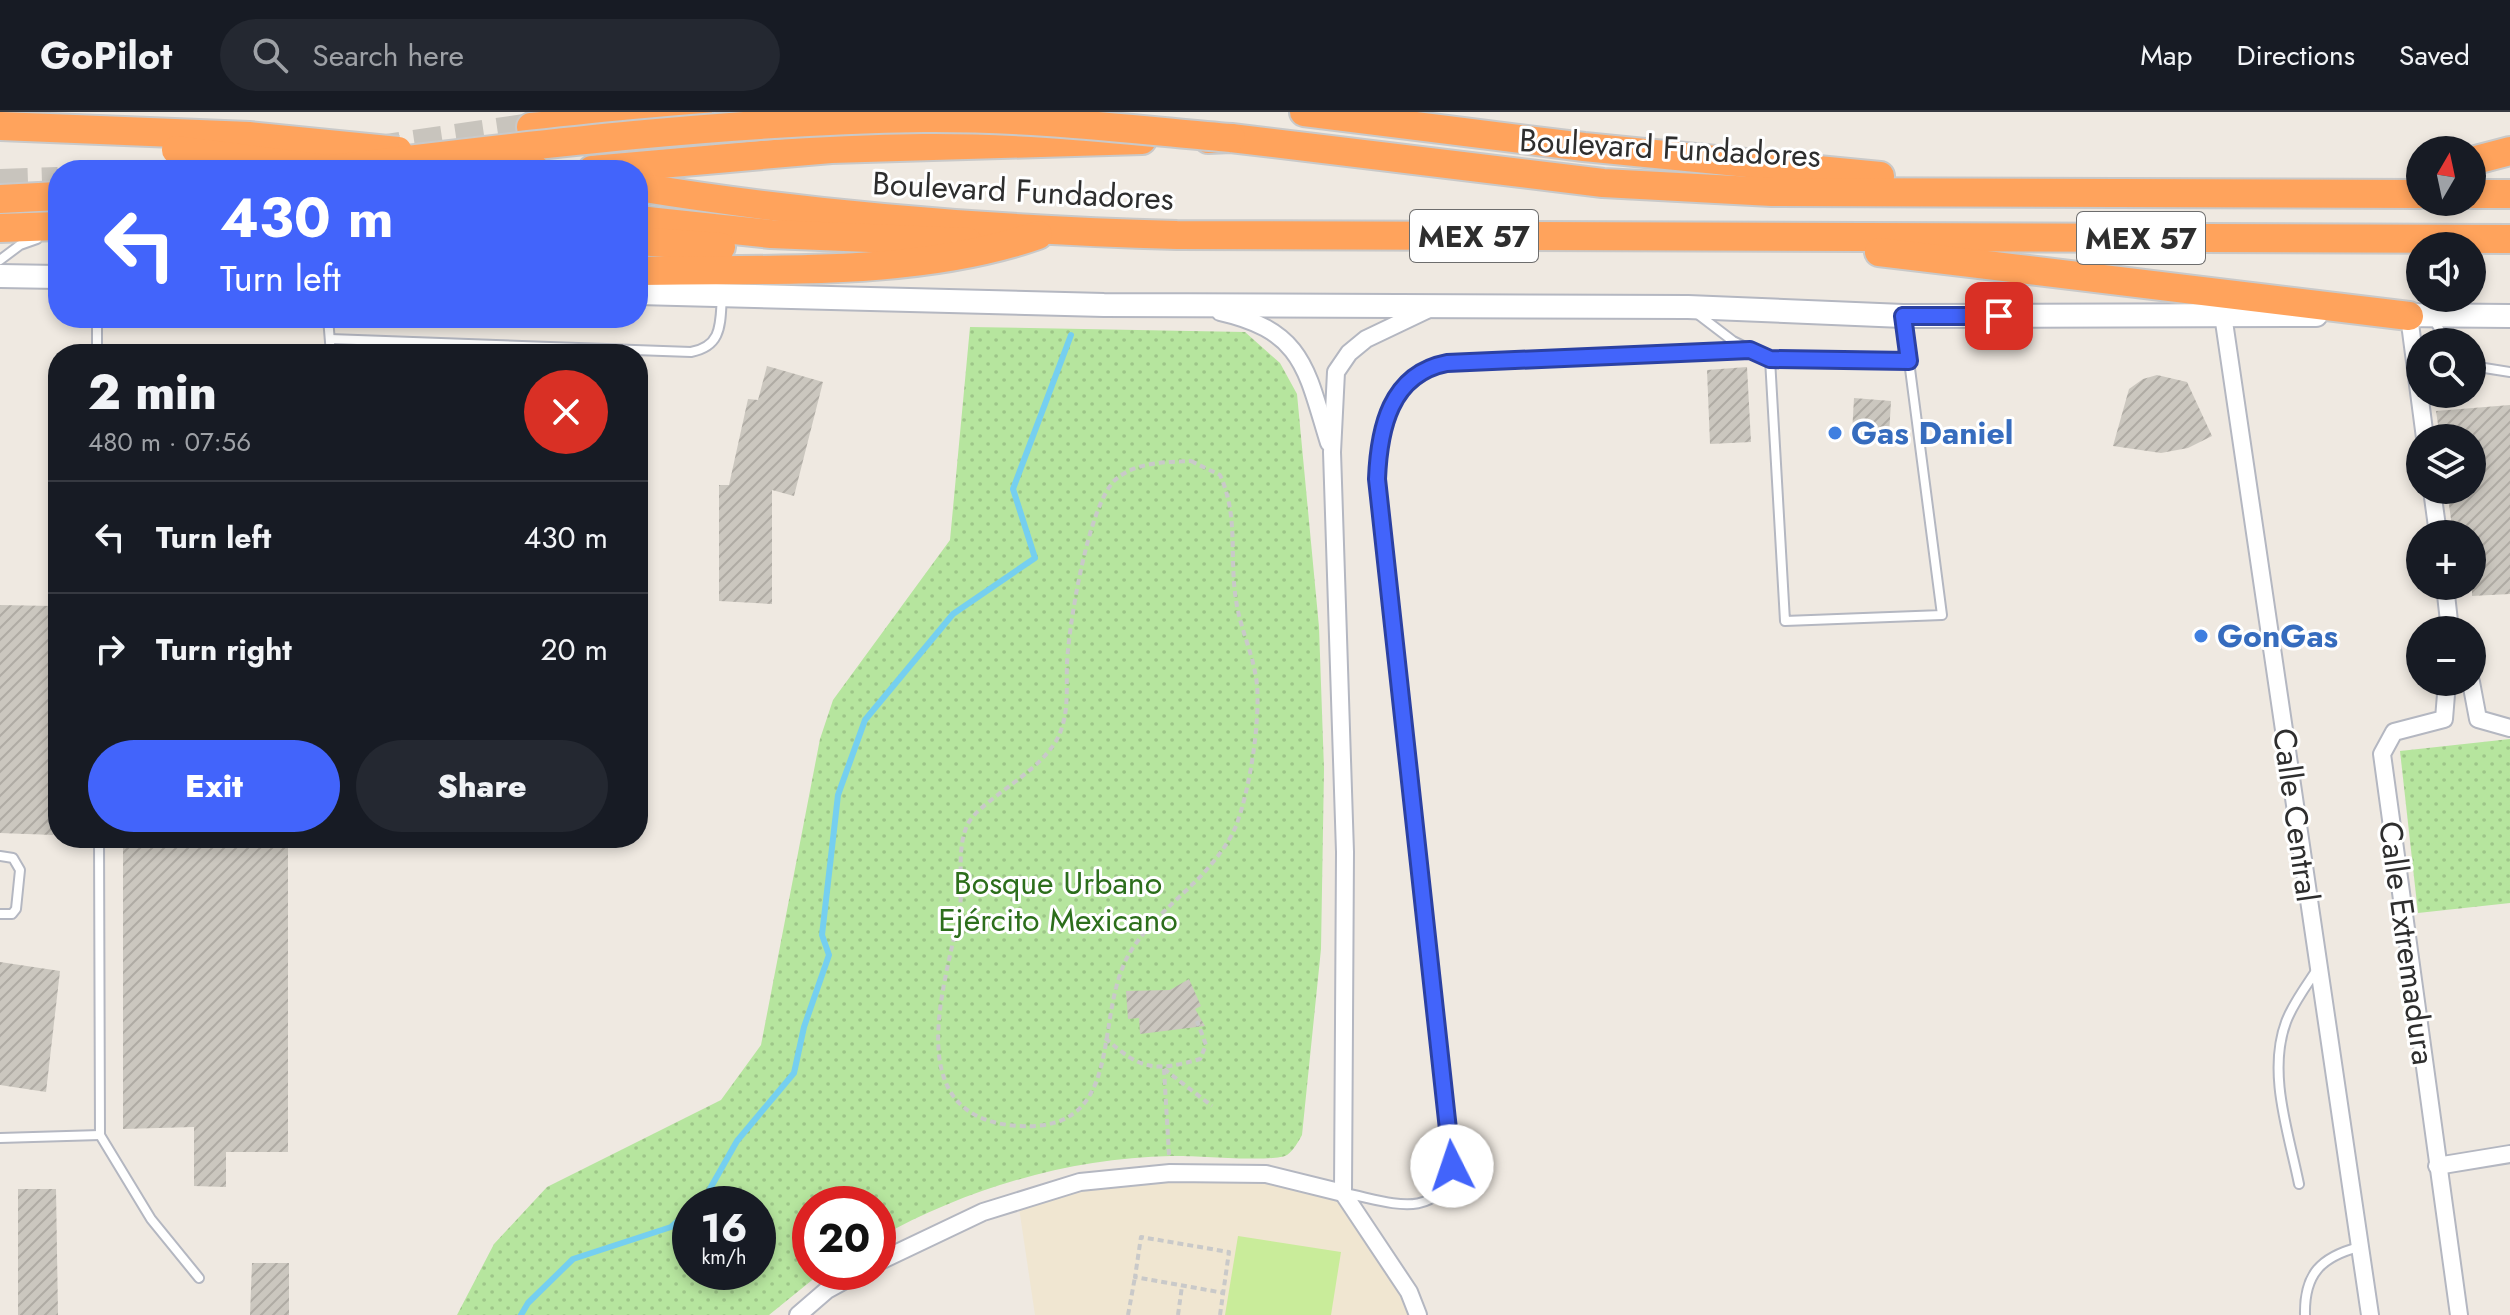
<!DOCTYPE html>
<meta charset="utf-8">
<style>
:root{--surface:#171b24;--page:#242831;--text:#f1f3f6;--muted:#9ea1a6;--line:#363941;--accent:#4264fb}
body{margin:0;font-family:Jost,sans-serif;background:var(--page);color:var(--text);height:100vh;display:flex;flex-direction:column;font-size:30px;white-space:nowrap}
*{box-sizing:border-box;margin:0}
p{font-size:26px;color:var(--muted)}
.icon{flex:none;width:44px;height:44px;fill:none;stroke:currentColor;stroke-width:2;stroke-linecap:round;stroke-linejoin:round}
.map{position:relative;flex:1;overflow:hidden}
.sheet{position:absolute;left:48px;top:232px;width:600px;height:504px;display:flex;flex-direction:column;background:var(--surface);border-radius:32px;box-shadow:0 4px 12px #0003}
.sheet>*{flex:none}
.top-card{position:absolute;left:48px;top:48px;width:600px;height:168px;border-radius:32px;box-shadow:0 4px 12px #0003;background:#4264fb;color:#fff;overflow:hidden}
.needle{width:52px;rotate:9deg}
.buttons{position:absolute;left:2406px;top:24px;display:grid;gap:16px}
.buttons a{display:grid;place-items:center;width:80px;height:80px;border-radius:50%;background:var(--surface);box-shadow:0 4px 12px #0003;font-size:40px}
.speed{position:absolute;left:672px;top:1074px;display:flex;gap:16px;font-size:40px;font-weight:700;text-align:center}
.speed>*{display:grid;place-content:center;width:104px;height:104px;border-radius:50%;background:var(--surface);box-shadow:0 4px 12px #0003;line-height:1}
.speed small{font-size:20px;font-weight:400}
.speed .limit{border:12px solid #d22;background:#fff;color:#111}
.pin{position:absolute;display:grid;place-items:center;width:68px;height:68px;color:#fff;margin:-34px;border-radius:16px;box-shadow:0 4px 12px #0006}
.me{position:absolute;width:88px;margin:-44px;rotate:356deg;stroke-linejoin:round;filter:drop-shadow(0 0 6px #0008)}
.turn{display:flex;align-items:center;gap:28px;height:168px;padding:0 40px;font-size:36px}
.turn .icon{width:104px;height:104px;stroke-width:2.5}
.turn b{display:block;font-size:56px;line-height:68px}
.round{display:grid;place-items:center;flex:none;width:84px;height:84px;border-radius:42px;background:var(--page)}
.headline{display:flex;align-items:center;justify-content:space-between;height:136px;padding:0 40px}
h1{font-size:48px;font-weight:800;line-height:60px}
.primary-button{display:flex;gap:16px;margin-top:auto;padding:16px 40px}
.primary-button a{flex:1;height:92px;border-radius:48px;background:var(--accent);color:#fff;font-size:32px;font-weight:800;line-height:92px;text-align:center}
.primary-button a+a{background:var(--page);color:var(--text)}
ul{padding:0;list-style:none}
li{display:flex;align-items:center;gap:24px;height:112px;padding:0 40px;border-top:2px solid var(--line)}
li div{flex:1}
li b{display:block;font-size:30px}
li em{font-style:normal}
header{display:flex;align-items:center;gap:48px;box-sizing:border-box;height:112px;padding:0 40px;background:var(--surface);border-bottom:2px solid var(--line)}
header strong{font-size:38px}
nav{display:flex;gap:44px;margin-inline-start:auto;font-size:28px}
.search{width:560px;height:72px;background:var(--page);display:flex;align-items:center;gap:20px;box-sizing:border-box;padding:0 28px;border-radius:44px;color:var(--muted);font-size:30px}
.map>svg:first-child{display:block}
.education{fill:#f0e6d1}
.park{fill:url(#park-dots);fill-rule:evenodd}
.pitch{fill:#c9ec9a}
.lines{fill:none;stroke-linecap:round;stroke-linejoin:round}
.stream{stroke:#75cff0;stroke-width:6}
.building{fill:url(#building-hatch)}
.motorway-tunnel{stroke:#c8c4bd;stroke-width:28;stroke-dasharray:28 14;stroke-linecap:butt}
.service-casing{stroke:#b4b7c1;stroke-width:12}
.minor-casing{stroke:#b4b7c1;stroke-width:20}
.secondary-casing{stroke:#b4b7c1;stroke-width:26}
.motorway-casing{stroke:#c9c9c9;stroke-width:32}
.path{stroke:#c9c9c9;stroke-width:4;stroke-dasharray:6 4;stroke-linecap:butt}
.service{stroke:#fff;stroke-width:8}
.minor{stroke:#fff;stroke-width:16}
.secondary{stroke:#fff;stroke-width:22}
.motorway{stroke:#ffa35c;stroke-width:28}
.motorway-bridge-casing{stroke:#c9c9c9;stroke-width:32;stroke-linecap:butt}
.motorway-bridge{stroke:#ffa35c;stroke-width:28}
.route-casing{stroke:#2b41a3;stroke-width:20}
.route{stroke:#4264fb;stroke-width:14}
.shop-dot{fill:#3f7fe0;stroke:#fff;stroke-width:3}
.labels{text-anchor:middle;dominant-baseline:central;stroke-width:6;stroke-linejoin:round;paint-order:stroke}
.shield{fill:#fff;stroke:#6d6d6d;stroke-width:2}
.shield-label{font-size:30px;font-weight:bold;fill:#2e2e2e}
.street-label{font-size:32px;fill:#2e2e2e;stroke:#fff}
.shop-label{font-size:32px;font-weight:bold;fill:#366cbe;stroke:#fff;text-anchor:start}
.park-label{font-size:32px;fill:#2c6e1b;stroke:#fff}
</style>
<header>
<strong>GoPilot</strong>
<div class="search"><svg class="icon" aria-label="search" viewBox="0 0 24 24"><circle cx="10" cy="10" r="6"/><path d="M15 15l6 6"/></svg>Search here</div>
<nav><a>Map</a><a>Directions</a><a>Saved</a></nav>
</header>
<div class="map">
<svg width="2510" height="1203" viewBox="0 0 2510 1203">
<defs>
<pattern id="park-dots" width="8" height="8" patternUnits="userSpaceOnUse" patternTransform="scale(2)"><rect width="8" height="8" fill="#b6e59e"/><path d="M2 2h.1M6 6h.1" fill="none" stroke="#9dc588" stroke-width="1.8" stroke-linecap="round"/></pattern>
<pattern id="building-hatch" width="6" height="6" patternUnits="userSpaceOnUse" patternTransform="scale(2)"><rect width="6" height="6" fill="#cbc7bf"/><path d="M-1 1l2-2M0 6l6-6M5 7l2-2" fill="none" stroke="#afaba4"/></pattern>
</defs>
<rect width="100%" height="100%" fill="#efe9e1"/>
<polygon class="education" points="1228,1060 1343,1081 1418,1203 1035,1203 1018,1089 1080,1070"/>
<g class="park">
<path d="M970 215 1245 220 1280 251 1297 282 1319 515 1324 657 1321 837 1302 1023C1298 1030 1294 1038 1287 1043 1273 1051 1194 1043 1171 1044 1069 1046 968 1076 878 1126V1092H810V1160H822L769 1203H457L494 1132 547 1075 721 988 761 933 820 627 833 588 950 428ZM690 1092H758V1160H690Z"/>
<polygon points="2510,627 2510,791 2418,801 2400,639"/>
</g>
<polygon class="pitch" points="1238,1124 1341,1140 1331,1203 1225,1203"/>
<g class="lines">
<g class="stream">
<polyline points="696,1092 707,1082 737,1029 794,961 804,915 829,843 822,823 838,683 865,608 953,502 1035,446 1013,377 1071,223"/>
<polyline points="521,1203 528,1191 573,1147 671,1115 690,1098"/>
</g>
</g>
<g class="building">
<polygon points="767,254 823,270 794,384 772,378 772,492 719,489 719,373 729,373 748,287 758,288"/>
<polygon points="1747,255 1751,330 1710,332 1707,258"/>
<polygon points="2157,263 2187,270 2212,324 2188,336 2161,341 2113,334 2129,277 2143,267"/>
<polygon points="1854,286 1891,289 1889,324 1852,322"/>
<polygon points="2510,293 2510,482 2472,484 2472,422 2453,422 2447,378 2472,378 2472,326 2440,326 2436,299"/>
<polygon points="0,493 53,494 53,723 0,721"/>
<polygon points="123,726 288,726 288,1040 226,1040 226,1075 194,1074 194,1015 123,1017"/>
<polygon points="0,850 60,859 46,980 0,973"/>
<polygon points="1189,867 1201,894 1195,897 1205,914 1140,922 1139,906 1128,907 1126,879 1170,878"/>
<polygon points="18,1077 56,1077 58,1203 18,1203"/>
<polygon points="252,1151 289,1151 289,1203 250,1203"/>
</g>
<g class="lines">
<g class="motorway-tunnel">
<polyline points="373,38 531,15"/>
<polyline points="200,58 252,54"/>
<polyline points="0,71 58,69"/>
</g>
<defs>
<g id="service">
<polyline points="0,148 20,133 37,127"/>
<polyline points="1695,200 1733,229 1770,247 1909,249 1903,206"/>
<polyline points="97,206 97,242"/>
<polyline points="328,206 331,242"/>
<polyline points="2433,207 2447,230"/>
<path d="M330 227 691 240C723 234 720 211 722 184"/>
<polyline points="1770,247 1785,509 1942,503 1909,249"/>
<polyline points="2472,254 2510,260"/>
<polyline points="99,726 100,1023 151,1107 199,1166"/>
<polyline points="0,744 13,746 20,758 16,797 12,802 0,802"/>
<polyline points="0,1026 100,1023"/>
<path d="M2299 1072C2289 1022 2267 961 2286 910 2293 891 2307 873 2318 856"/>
<path d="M1344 1081C1388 1089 1437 1112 1452 1054L1377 367C1379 317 1390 262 1447 251L1750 238"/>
<path d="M2305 1203C2304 1162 2321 1145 2359 1135"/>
</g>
<g id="minor">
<path d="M1220 200C1304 219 1306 257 1329 331"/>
<polyline points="2223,203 2370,1203"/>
<polyline points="2409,204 2425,326"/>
<polyline points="2432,378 2438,422"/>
<polyline points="2445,474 2450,518"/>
<polyline points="2447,570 2444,607 2394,620 2382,642 2459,1203"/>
<polyline points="2471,570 2478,607 2510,616"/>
<polyline points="2437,1054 2510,1042"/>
<polyline points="1343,1081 1345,740 1332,340 1336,260 1349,241 1366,227 1431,196"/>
<polyline points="1343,1081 1409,1180 1418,1203"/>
<polyline points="878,1150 983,1100 1080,1070 1170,1061 1266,1062 1343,1081"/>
<polyline points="798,1203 827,1178 860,1160"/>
</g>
<g id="secondary">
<polyline points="0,164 58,165"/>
<polyline points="638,181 1104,193 1688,195 1903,204 2316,203"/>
<polyline points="2395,203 2510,204"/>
</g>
<g id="motorway">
<polyline points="1304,0 1584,35 1880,64"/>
<polyline points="531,15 698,0"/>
<polyline points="1208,27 1231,26 1603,71 1772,80 2420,82"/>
<polyline points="2472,49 2510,39"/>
<polyline points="592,58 831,37 1142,28"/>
<path d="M638 75C816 104 996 118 1177 123L2510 127"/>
<polyline points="2472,82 2510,82"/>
<polyline points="0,87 58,84"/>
<polyline points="638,108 771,122 968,130"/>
<polyline points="0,116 58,114"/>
<polyline points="638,129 721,135"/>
<polyline points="1879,140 2409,204"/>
<path d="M638 159C767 156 916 166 1038 123"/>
</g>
</defs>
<use href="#service" class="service-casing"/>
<use href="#minor" class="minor-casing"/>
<use href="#secondary" class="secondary-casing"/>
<use href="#motorway" class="motorway-casing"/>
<g class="path">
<path d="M1191 349 1220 363C1239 405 1229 444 1236 488 1240 517 1254 543 1257 573 1260 612 1250 677 1236 714 1228 733 1213 751 1199 766 1175 790 1147 812 1129 842 1092 907 1128 1020 1019 1014 900 1007 943 880 959 803 964 776 956 742 966 716 974 691 1036 664 1056 629 1070 604 1066 579 1067 551 1069 512 1088 394 1115 368 1135 350 1166 350 1191 349Z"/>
<path d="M1105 926C1141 958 1154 960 1200 947L1206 933 1197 909"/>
<polyline points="1164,957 1169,1043"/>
<polyline points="1164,957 1212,994"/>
<polyline points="1128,1203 1135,1165"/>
<polyline points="1178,1203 1182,1174"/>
<polyline points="1220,1203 1229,1140 1141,1125 1135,1165 1224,1181"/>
</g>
<use href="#service" class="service"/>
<use href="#minor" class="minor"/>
<use href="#secondary" class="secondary"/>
<use href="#motorway" class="motorway"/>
<defs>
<g id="motorway-bridge">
<polyline points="0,14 249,24 398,39"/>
<polyline points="176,38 334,58"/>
<polyline points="479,49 536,58"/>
<path d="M324 58C523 34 723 9 923 6 1026 5 1128 17 1231 26"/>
</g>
</defs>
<use href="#motorway-bridge" class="motorway-bridge-casing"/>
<use href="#motorway-bridge" class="motorway-bridge"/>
</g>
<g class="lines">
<defs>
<path id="route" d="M1452 1054 1377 367C1379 317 1390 262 1447 251L1750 238 1770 247 1909 249 1903 204H1999"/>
</defs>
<use href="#route" class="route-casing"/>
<use href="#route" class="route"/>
</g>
<g class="shop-dot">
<circle cx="1835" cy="321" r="8"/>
<circle cx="2201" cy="524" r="8"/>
</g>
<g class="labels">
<g class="shield">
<rect x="1410" y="98" width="128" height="52" rx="6"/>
<rect x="2077" y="100" width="128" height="52" rx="6"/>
</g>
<g class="shield-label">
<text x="1474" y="124">MEX 57</text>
<text x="2141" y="126">MEX 57</text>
</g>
<g class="street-label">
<text transform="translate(1670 36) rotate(3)">Boulevard Fundadores</text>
<text transform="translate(1023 79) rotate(3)">Boulevard Fundadores</text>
<text transform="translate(2296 703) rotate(82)">Calle Central</text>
<text transform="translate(2407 831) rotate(82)">Calle Extremadura</text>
</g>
<g class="shop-label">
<text x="1851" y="321">Gas Daniel</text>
<text x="2217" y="524">GonGas</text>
</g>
<g class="park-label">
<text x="1058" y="771">Bosque Urbano<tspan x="1058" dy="37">Ejército Mexicano</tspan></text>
</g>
</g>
</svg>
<div class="buttons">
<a><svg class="needle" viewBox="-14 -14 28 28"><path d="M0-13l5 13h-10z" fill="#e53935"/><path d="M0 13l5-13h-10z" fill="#9ea1a6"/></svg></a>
<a><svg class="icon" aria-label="sound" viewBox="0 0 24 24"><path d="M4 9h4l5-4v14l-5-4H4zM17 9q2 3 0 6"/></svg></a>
<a><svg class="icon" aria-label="search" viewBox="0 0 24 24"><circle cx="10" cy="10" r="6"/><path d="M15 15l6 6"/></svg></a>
<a><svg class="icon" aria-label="layers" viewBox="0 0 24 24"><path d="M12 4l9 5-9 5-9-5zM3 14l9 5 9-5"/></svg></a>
<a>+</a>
<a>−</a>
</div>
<div class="speed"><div>16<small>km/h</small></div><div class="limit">20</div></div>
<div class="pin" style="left:1999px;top:204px;background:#d93025"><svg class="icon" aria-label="arrive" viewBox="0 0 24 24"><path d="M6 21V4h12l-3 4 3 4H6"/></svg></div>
<svg class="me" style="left:1452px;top:1054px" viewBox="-20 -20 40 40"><circle r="19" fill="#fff"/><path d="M0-13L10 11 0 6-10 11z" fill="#4264fb"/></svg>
<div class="top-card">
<div class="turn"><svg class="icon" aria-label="left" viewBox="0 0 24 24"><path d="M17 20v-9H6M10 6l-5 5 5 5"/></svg><div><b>430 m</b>Turn left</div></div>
</div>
<section class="sheet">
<div class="headline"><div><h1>2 min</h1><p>480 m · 07:56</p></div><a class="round" style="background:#d93025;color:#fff"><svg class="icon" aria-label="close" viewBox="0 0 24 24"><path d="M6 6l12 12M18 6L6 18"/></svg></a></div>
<ul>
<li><svg class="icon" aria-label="left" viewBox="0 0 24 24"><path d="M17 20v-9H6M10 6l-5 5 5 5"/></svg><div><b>Turn left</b></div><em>430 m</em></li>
<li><svg class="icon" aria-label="right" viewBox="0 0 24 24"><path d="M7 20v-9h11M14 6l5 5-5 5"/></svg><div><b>Turn right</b></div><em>20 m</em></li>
</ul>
<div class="primary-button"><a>Exit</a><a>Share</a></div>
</section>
</div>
